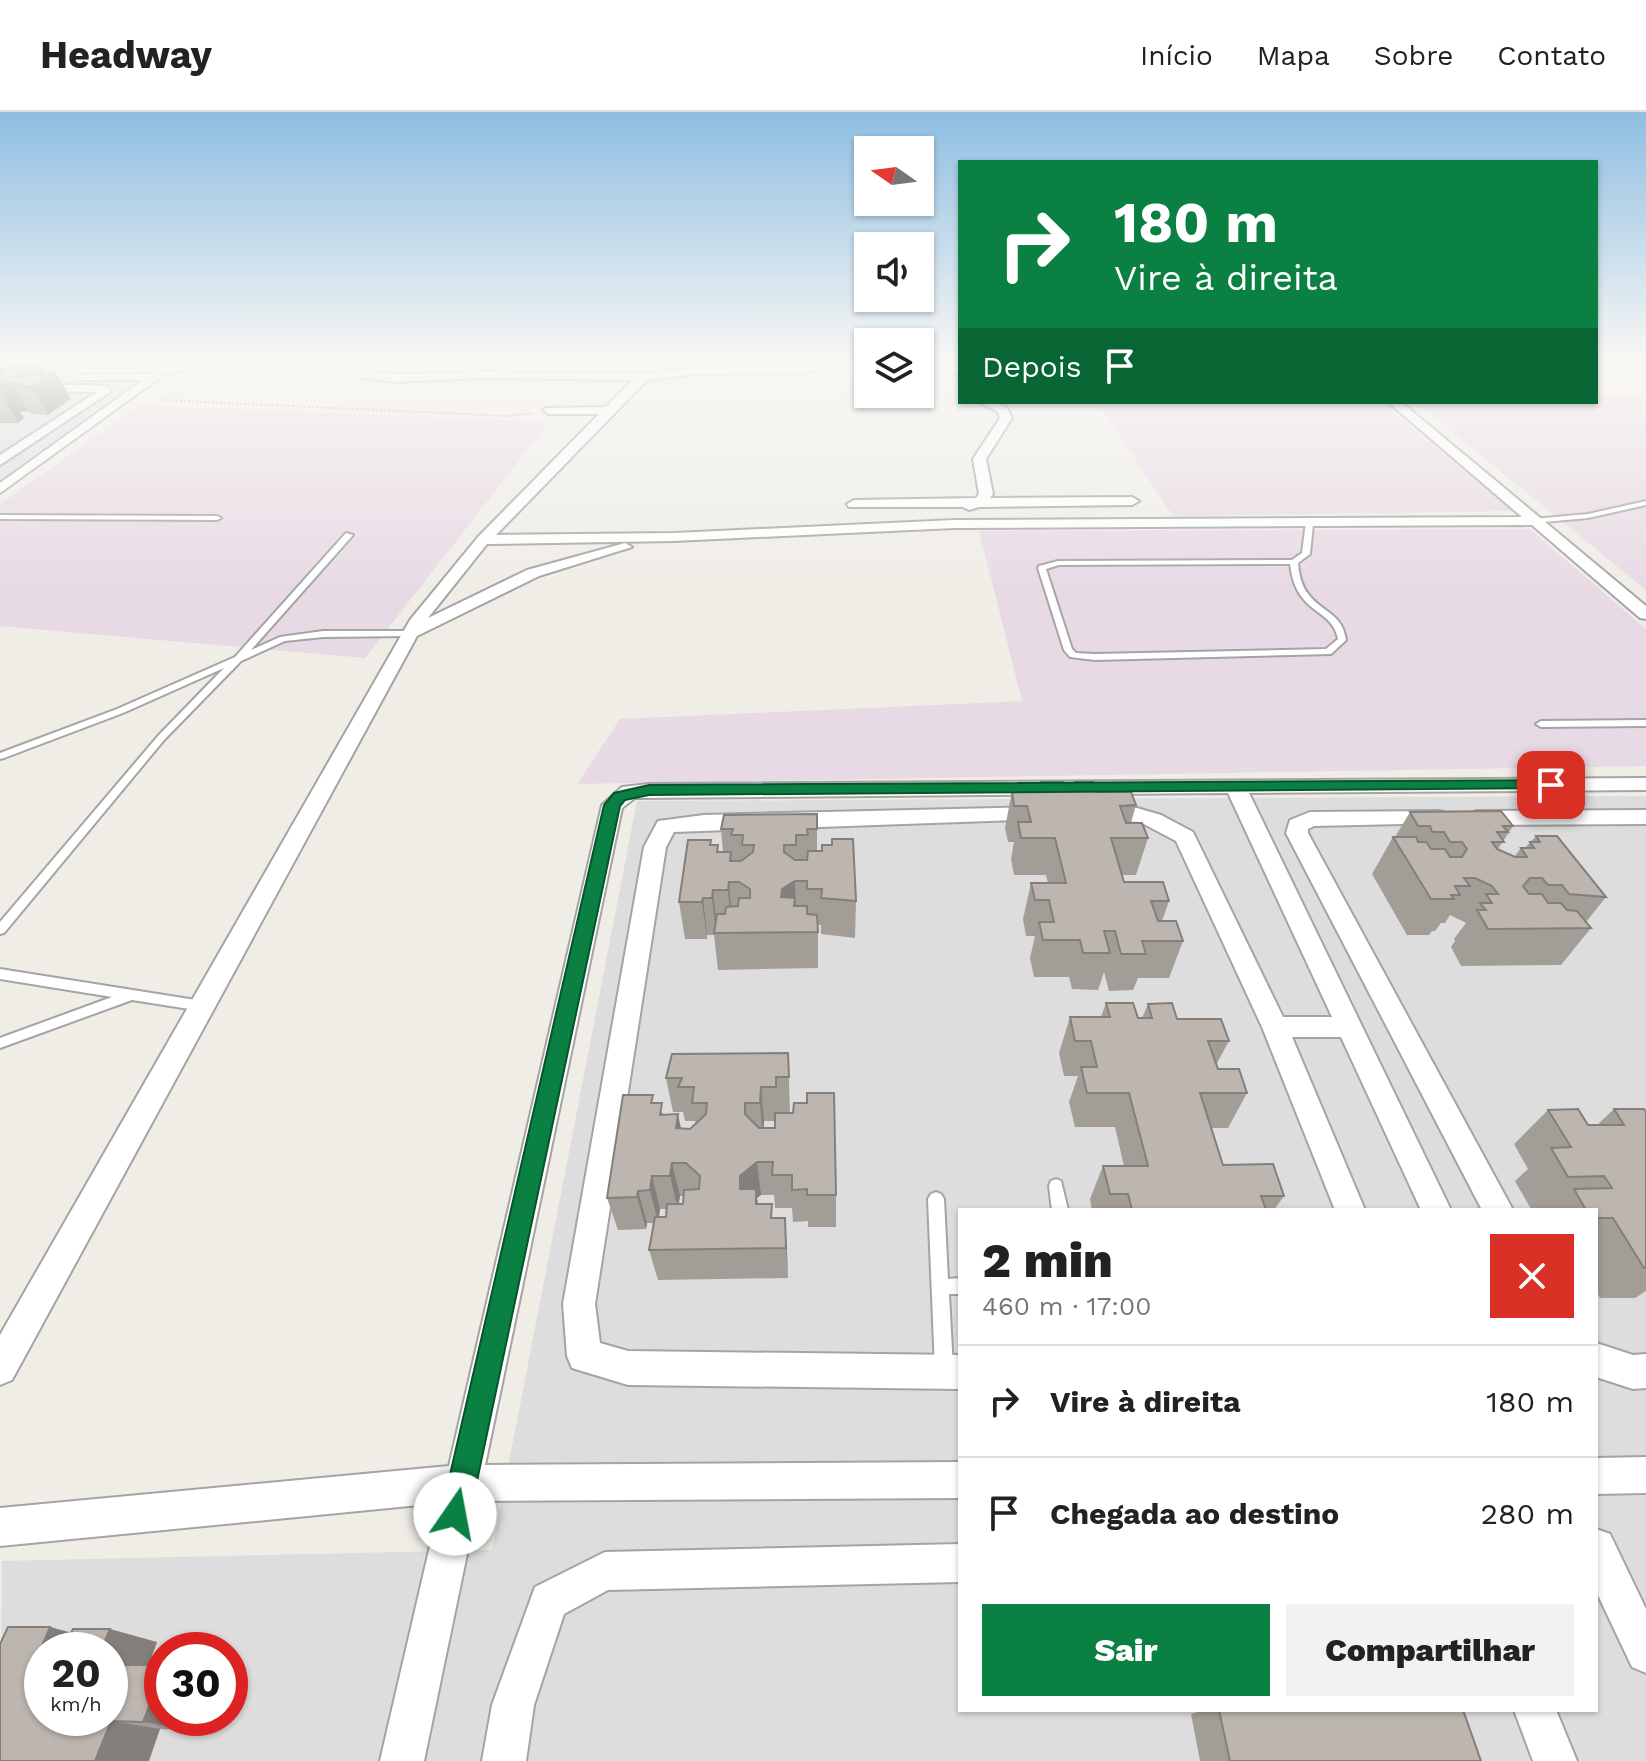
<!DOCTYPE html>
<html lang="pt">
<meta charset="utf-8">
<style>
:root{--surface:#fff;--page:#f2f2f2;--text:#222;--muted:#767676;--line:#e0e0e0;--accent:#0b8043}
body{margin:0;font-family:"Work Sans",sans-serif;background:var(--page);color:var(--text);height:100vh;display:flex;flex-direction:column;font-size:30px;white-space:nowrap}
*{box-sizing:border-box;margin:0}
p{font-size:26px;color:var(--muted)}
.icon{flex:none;width:44px;height:44px;fill:none;stroke:currentColor;stroke-width:2;stroke-linecap:round;stroke-linejoin:round}
.map{position:relative;flex:1;overflow:hidden}
.drawer{position:absolute;left:958px;top:1096px;width:640px;height:504px;display:flex;flex-direction:column;background:var(--surface);border-radius:0px;box-shadow:0 2px 6px #0004}
.drawer>*{flex:none}
.top-card{position:absolute;left:958px;top:48px;width:640px;height:244px;border-radius:0px;box-shadow:0 2px 6px #0004;background:#0b8043;color:#fff;overflow:hidden}
.needle{width:52px;rotate:284deg}
.fabs{position:absolute;left:854px;top:24px;display:grid;gap:16px}
.fabs a{display:grid;place-items:center;width:80px;height:80px;border-radius:0px;background:var(--surface);box-shadow:0 2px 6px #0004;font-size:40px}
.speed{position:absolute;left:24px;top:1520px;display:flex;gap:16px;font-size:40px;font-weight:700;text-align:center}
.speed>*{display:grid;place-content:center;width:104px;height:104px;border-radius:50%;background:var(--surface);box-shadow:0 2px 6px #0004;line-height:1}
.speed small{font-size:20px;font-weight:400}
.speed .limit{border:12px solid #d22;background:#fff;color:#111}
.pin{position:absolute;display:grid;place-items:center;width:68px;height:68px;color:#fff;margin:-34px;border-radius:16px;box-shadow:0 4px 12px #0006}
.me{position:absolute;width:88px;margin:-44px;rotate:12deg;stroke-linejoin:round;filter:drop-shadow(0 0 6px #0008)}
.turn{display:flex;align-items:center;gap:28px;height:168px;padding:0 24px;font-size:36px}
.turn .icon{width:104px;height:104px;stroke-width:2.5}
.turn b{display:block;font-size:56px;line-height:68px}
.then{display:flex;align-items:center;height:76px;padding:0 24px;background:#0003;gap:16px;font-size:30px}
.round{display:grid;place-items:center;flex:none;width:84px;height:84px;border-radius:0px;background:var(--page)}
.headline{display:flex;align-items:center;justify-content:space-between;height:136px;padding:0 24px}
h1{font-size:48px;font-weight:800;line-height:60px}
.button{display:flex;gap:16px;margin-top:auto;padding:16px 24px}
.button a{flex:1;height:92px;border-radius:0px;background:var(--accent);color:#fff;font-size:32px;font-weight:800;line-height:92px;text-align:center}
.button a+a{background:var(--page);color:var(--text)}
ul{padding:0;list-style:none}
li{display:flex;align-items:center;gap:24px;height:112px;padding:0 24px;border-top:2px solid var(--line)}
li div{flex:1}
li b{display:block;font-size:30px}
li em{font-style:normal}
header{display:flex;align-items:center;gap:48px;box-sizing:border-box;height:112px;padding:0 40px;background:var(--surface);border-bottom:2px solid var(--line)}
header strong{font-size:38px}
nav{display:flex;gap:44px;margin-inline-start:auto;font-size:28px}
.map>svg:first-child{display:block}
.residential{fill:#dedddd;fill-rule:evenodd}
.industrial{fill:#e8dae5}
.lines{fill:none;stroke-linecap:round;stroke-linejoin:round}
.service-casing{stroke:#a4a4a4;stroke-width:4}
.minor-casing{stroke:#a4a4a4;stroke-width:4}
.path{stroke:#f18977;stroke-width:2;stroke-dasharray:2 2;stroke-linecap:butt}
.service{fill:#fff;fill-rule:evenodd}
.minor{fill:#fff;fill-rule:evenodd}
.wall{fill:#a39d97;fill-rule:evenodd}
.shaded-wall{fill:#847f7b}
.building{fill:#bdb6b0;stroke:#847f7b;stroke-width:2}
.route{fill:#0b8043;stroke:#07532c;stroke-width:2}
</style>
<header>
<strong>Headway</strong>
<nav><a>Início</a><a>Mapa</a><a>Sobre</a><a>Contato</a></nav>
</header>
<div class="map">
<svg width="1646" height="1649" viewBox="0 0 1646 1649">
<rect width="100%" height="100%" fill="#f0ede7"/>
<g class="residential">
<polygon points="138,269 0,368 0,270"/>
<path d="M1646 684V1649H0L2 1449 492 1438 637 689ZM960 1098H1596V1598H960ZM42 1538H110V1606H42ZM162 1538H230V1606H162Z"/>
</g>
<g class="industrial">
<polygon points="1646,283 1646,478 1416,290 1596,290 1596,284"/>
<polygon points="1097,290 1381,290 1512,399 1173,404"/>
<polygon points="140,293 549,310 365,546 0,514 0,392"/>
<polygon points="1530,417 1646,517 1646,654 577,672 620,607 1022,589 979,419"/>
</g>
<g class="lines">
<defs>
<g id="service">
<polygon points="1646,389 1646,393 1588,406 1533,411 1529,409 1533,407 1588,402"/>
<polygon points="0,403 217,404 221,406 217,408 0,407"/>
<path d="M1306 410 1313 412 1310 442 1298 451C1299 462 1301 474 1309 483 1323 501 1342 501 1346 528L1331 542 1095 548 1070 545 1064 538 1038 456 1039 454 1058 449 1292 448 1302 441ZM1290 452C1292 466 1295 478 1305 489 1318 503 1334 506 1338 527L1326 537 1095 542 1076 541 1072 537 1046 457 1059 453Z"/>
<polygon points="346,421 353,423 251,538 280,525 323,519 409,519 412,520 412,524 323,525 285,529 241,549 164,628 4,821 0,822 0,810 158,624 224,556 123,601 4,646 0,647 0,641 117,597 235,545"/>
<polygon points="1646,608 1646,614 1541,615 1536,612 1541,609"/>
<polygon points="0,857 202,889 207,890 208,894 207,898 202,899 132,888 0,936 0,926 112,885 0,867"/>
<polygon points="1056,1067 1061,1069 1068,1098 1052,1098 1049,1074 1051,1069"/>
<polygon points="936,1080 941,1082 944,1087 948,1167 960,1166 960,1182 949,1182 953,1257 950,1263 944,1266 938,1263 935,1257 928,1087 931,1082"/>
</g>
<g id="minor">
<polygon points="170,246 181,246 174,254 224,246 247,246 165,262 0,381 0,371 143,268 82,268 78,267 78,263 152,262"/>
<path d="M357 246H367L368 260C407 265 446 260 485 260 553 260 621 265 688 258L694 246H704L700 256 804 255 823 246H835L819 258 804 261 697 262 647 268 496 423 674 421 954 408 1522 405 1388 290H1401L1646 494V507L1640 506 1532 413 954 416 674 429 487 432 428 506 527 458 625 431 632 435 539 464 417 524 12 1268 0 1273V1223L410 508 478 425 599 302H549L543 298 545 296 606 295 632 268 481 266 394 270 359 265Z"/>
<polygon points="937,246 948,246 960,257 960,266"/>
<polygon points="0,273 95,273 108,275 110,280 0,353 0,343 97,280 0,279"/>
<polygon points="979,290 995,290 1007,296 1012,306 986,347 993,382 990,386 1132,385 1139,389 1132,393 979,395 969,398 963,395 849,395 847,392 854,388 976,386 979,382 973,347 1000,306 998,300"/>
<polygon points="1646,666 1646,678 1249,681 1451,1098 1421,1098 1341,925 1292,925 1365,1098 1335,1098 1262,915 1176,729 1140,710 1102,708 1091,701 1102,694 1137,696 1161,703 1193,720 1283,905 1332,905 1228,681 635,686 622,696 485,1353 960,1350 960,1386 478,1389 424,1649 380,1649 440,1391 0,1434 0,1396 449,1354 602,693 622,675 649,672"/>
<polygon points="1037,695 1044,697 1048,702 1044,707 674,720 666,735 595,1192 600,1231 628,1239 960,1243 960,1277 628,1273 572,1256 567,1244 563,1192 644,735 658,709 704,703"/>
<polygon points="1646,698 1646,712 1476,713 1465,706 1476,699"/>
<polygon points="1439,699 1447,701 1450,706 1447,711 1314,714 1308,717 1308,721 1513,1098 1482,1098 1286,721 1290,708 1310,700"/>
<polygon points="1596,1231 1633,1243 1646,1242 1646,1276 1633,1277 1596,1265"/>
<polygon points="1646,1345 1646,1381 1596,1382 1596,1346"/>
<polygon points="1596,1417 1610,1422 1646,1497 1646,1561 1632,1555 1596,1479"/>
<polygon points="960,1432 960,1470 608,1478 564,1502 534,1593 526,1649 482,1649 492,1593 535,1475 605,1440"/>
<polygon points="1514,1598 1556,1598 1577,1649 1533,1649"/>
</g>
</defs>
<use href="#service" class="service-casing"/>
<use href="#minor" class="minor-casing"/>
<polyline class="path" points="160,288 507,304 535,301"/>
<use href="#service" class="service"/>
<use href="#minor" class="minor"/>
</g>
<g class="wall">
<polygon points="0,257 46,261 56,260 71,287 48,303 32,302 28,299 20,300 24,306 18,311 0,311"/>
<polygon points="1041,670 1066,679 1072,679 1075,670 1096,680 1136,693 1131,711 1148,726 1136,763 1122,763 1124,770 1169,789 1162,809 1183,829 1169,866 1138,866 1133,878 1109,879 1104,860 1098,878 1072,877 1069,865 1034,865 1030,846 1035,824 1026,824 1023,807 1031,771 1048,771 1046,763 1014,763 1011,747 1014,730 1008,730 1005,716 1012,679 1039,679"/>
<polygon points="1410,700 1513,714 1498,737 1514,745 1521,736 1525,736 1536,724 1606,785 1586,810 1591,816 1561,853 1461,854 1451,835 1455,829 1454,827 1466,811 1450,803 1445,811 1441,811 1435,819 1432,819 1429,823 1407,823 1372,762 1393,725 1395,725"/>
<polygon points="817,702 817,739 856,789 855,826 821,822 821,813 818,813 818,856 718,858 714,823 707,823 707,827 685,827 679,790 711,733 719,740 723,740 721,717"/>
<polygon points="1106,891 1138,906 1142,906 1148,892 1177,907 1229,929 1216,953 1218,957 1247,981 1228,1016 1211,1016 1223,1053 1284,1084 1274,1098 1092,1098 1090,1087 1103,1054 1124,1054 1115,1015 1075,1015 1069,990 1078,964 1064,964 1059,941 1070,905 1101,905"/>
<path d="M788 941 790 1000 778 1001 836 1083V1115H808V1109L793 1110 792 1096H775L774 1083H761L757 1086 758 1092 773 1106H785L788 1166 658 1168 649 1138 654 1111H647L646 1117 618 1118 607 1086 655 991 664 1003 681 1017H690L696 1012 695 1009H685L683 1000H673L666 966ZM764 1009H775V1016H764ZM680 1084H683V1092H678ZM660 1097H666V1105H659Z"/>
<polygon points="1614,997 1646,1000 1646,1179 1635,1186 1600,1186 1596,1179 1596,1098 1531,1097 1515,1069 1528,1057 1514,1032 1548,998 1588,1013 1597,1013"/>
<polygon points="50,1515 71,1521 157,1530 148,1553 162,1606 194,1606 190,1618 160,1617 0,1649"/>
<polygon points="1204,1598 1463,1598 1481,1649 1200,1649 1191,1602"/>
</g>
<g class="shaded-wall">
<polygon points="42,254 48,265 56,260 71,287 48,303 32,275 16,263"/>
<polygon points="16,270 13,272 28,299 20,300 24,306 18,311 0,279 0,273"/>
<polygon points="795,769 796,806 783,814 783,822 782,777"/>
<polygon points="729,770 732,806 731,814 728,778"/>
<polygon points="713,778 717,814 716,823 712,786"/>
<polygon points="703,786 707,823 707,827 702,790"/>
<polygon points="761,975 764,1009 763,1025 760,991"/>
<polygon points="678,1002 685,1036 676,1016"/>
<polygon points="757,1050 761,1083 757,1086 760,1110 740,1077 740,1064"/>
<polygon points="672,1051 680,1084 678,1097 670,1064"/>
<polygon points="652,1064 660,1097 658,1111 650,1078"/>
<polygon points="638,1079 647,1111 646,1117 637,1085"/>
<polygon points="785,1106 787,1138 788,1166 786,1136"/>
<polygon points="50,1515 101,1529 98,1538 42,1538 42,1555 34,1553"/>
<polygon points="110,1517 157,1530 144,1565 110,1557 110,1538 101,1538"/>
<polygon points="162,1560 162,1606 194,1606 190,1618 143,1610"/>
<polygon points="111,1609 160,1617 149,1649 95,1649"/>
</g>
<g class="building">
<polygon points="9,254 42,254 35,259 19,262 16,263 18,265 56,260 32,275 17,274 20,272 13,272 16,270 0,273 0,263 4,262 0,262 3,259 0,259 0,257"/>
<polygon points="0,275 8,278 0,282"/>
<polygon points="1041,670 1063,670 1066,679 1077,679 1075,670 1093,670 1096,680 1131,680 1136,693 1120,694 1126,711 1142,711 1148,726 1111,726 1124,770 1163,770 1169,789 1151,789 1158,809 1176,809 1183,829 1142,829 1146,842 1121,842 1115,819 1104,819 1110,841 1083,841 1080,828 1043,828 1039,810 1054,810 1049,788 1035,788 1031,771 1066,771 1055,726 1021,726 1018,710 1031,710 1027,694 1014,694 1012,679 1043,679"/>
<polygon points="1501,699 1513,714 1503,714 1508,720 1497,720 1504,730 1492,730 1497,737 1515,745 1527,745 1521,736 1534,736 1530,730 1540,730 1536,724 1557,724 1606,785 1569,782 1562,773 1548,773 1542,766 1530,766 1523,774 1529,782 1542,782 1548,791 1561,791 1567,798 1577,799 1591,816 1488,817 1477,798 1486,798 1480,791 1492,791 1486,782 1498,782 1492,774 1475,766 1464,766 1470,774 1455,774 1460,783 1451,783 1454,787 1431,787 1393,725 1416,725 1418,730 1426,730 1431,737 1445,737 1450,745 1462,745 1467,737 1462,730 1450,730 1444,720 1432,720 1430,714 1418,714 1410,700"/>
<polygon points="817,702 817,717 807,717 808,723 796,723 796,733 784,733 784,740 795,748 807,748 808,739 822,739 822,733 832,733 832,727 853,727 856,789 821,786 822,777 807,777 807,769 795,769 782,777 781,785 795,786 794,794 807,794 807,802 817,803 818,820 714,821 717,802 725,802 726,795 738,794 739,786 750,786 750,777 739,770 729,770 728,778 713,778 712,786 703,786 702,790 679,790 688,728 711,728 710,733 718,733 717,740 731,740 730,749 741,749 753,740 754,733 742,733 743,723 731,723 733,717 721,717 724,703"/>
<polygon points="1106,891 1133,891 1138,906 1152,906 1148,892 1172,891 1177,907 1221,907 1229,929 1208,929 1218,957 1239,957 1247,981 1200,981 1223,1053 1273,1052 1284,1084 1261,1084 1266,1098 1132,1098 1128,1082 1110,1082 1103,1054 1148,1054 1129,981 1087,981 1081,955 1097,955 1091,929 1075,929 1070,905 1110,905"/>
<polygon points="788,941 789,965 776,965 776,975 761,975 760,991 745,991 745,1002 759,1016 775,1016 775,1001 793,1001 794,991 807,991 807,981 834,981 836,1083 807,1083 807,1077 792,1078 792,1063 772,1063 773,1050 757,1050 740,1064 740,1077 756,1077 756,1092 772,1092 771,1106 785,1106 786,1136 649,1138 655,1105 666,1105 667,1092 683,1092 684,1078 699,1077 700,1064 686,1051 672,1051 670,1064 652,1064 650,1078 638,1079 637,1085 607,1086 623,983 653,983 651,991 662,991 660,1003 678,1002 676,1016 690,1017 706,1002 707,991 692,991 694,975 678,975 682,966 666,966 672,942"/>
<polygon points="1578,997 1588,1013 1624,1013 1614,997 1644,997 1646,1000 1646,1156 1644,1156 1613,1106 1596,1106 1596,1098 1586,1098 1574,1077 1612,1076 1604,1064 1568,1065 1551,1036 1571,1035 1548,998"/>
<polygon points="8,1515 50,1515 34,1553 42,1553 42,1606 110,1606 110,1553 162,1553 162,1560 143,1610 111,1609 95,1649 0,1649 0,1532"/>
<polygon points="73,1517 110,1517 101,1538 63,1538"/>
<polygon points="1219,1598 1463,1598 1481,1649 1230,1649"/>
</g>
<linearGradient id="sky" x2="0" y2="1"><stop stop-color="#8fbee2"/><stop offset="0.52" stop-color="#f8f7f4"/><stop offset="1" stop-color="#f8f7f4" stop-opacity="0"/></linearGradient>
<rect width="1646" height="477" fill="url(#sky)"/>
<polygon class="route" points="1551,668 1557,670 1557,676 649,683 625,688 620,694 470,1402 465,1412 455,1416 445,1412 441,1402 604,693 614,681 649,673"/>
</svg>
<div class="fabs">
<a><svg class="needle" viewBox="-14 -14 28 28"><path d="M0-13l5 13h-10z" fill="#e53935"/><path d="M0 13l5-13h-10z" fill="#767676"/></svg></a>
<a><svg class="icon" aria-label="sound" viewBox="0 0 24 24"><path d="M4 9h4l5-4v14l-5-4H4zM17 9q2 3 0 6"/></svg></a>
<a><svg class="icon" aria-label="layers" viewBox="0 0 24 24"><path d="M12 4l9 5-9 5-9-5zM3 14l9 5 9-5"/></svg></a>
</div>
<div class="speed"><div>20<small>km/h</small></div><div class="limit">30</div></div>
<div class="pin" style="left:1551px;top:673px;background:#d93025"><svg class="icon" aria-label="arrive" viewBox="0 0 24 24"><path d="M6 21V4h12l-3 4 3 4H6"/></svg></div>
<svg class="me" style="left:455px;top:1402px" viewBox="-20 -20 40 40"><circle r="19" fill="#fff"/><path d="M0-13L10 11 0 6-10 11z" fill="#0b8043"/></svg>
<div class="top-card">
<div class="turn"><svg class="icon" aria-label="right" viewBox="0 0 24 24"><path d="M7 20v-9h11M14 6l5 5-5 5"/></svg><div><b>180 m</b>Vire à direita</div></div>
<div class="then">Depois<svg class="icon" aria-label="arrive" viewBox="0 0 24 24"><path d="M6 21V4h12l-3 4 3 4H6"/></svg></div>
</div>
<section class="drawer">
<div class="headline"><div><h1>2 min</h1><p>460 m · 17:00</p></div><a class="round" style="background:#d93025;color:#fff"><svg class="icon" aria-label="close" viewBox="0 0 24 24"><path d="M6 6l12 12M18 6L6 18"/></svg></a></div>
<ul>
<li><svg class="icon" aria-label="right" viewBox="0 0 24 24"><path d="M7 20v-9h11M14 6l5 5-5 5"/></svg><div><b>Vire à direita</b></div><em>180 m</em></li>
<li><svg class="icon" aria-label="arrive" viewBox="0 0 24 24"><path d="M6 21V4h12l-3 4 3 4H6"/></svg><div><b>Chegada ao destino</b></div><em>280 m</em></li>
</ul>
<div class="button"><a>Sair</a><a>Compartilhar</a></div>
</section>
</div>
